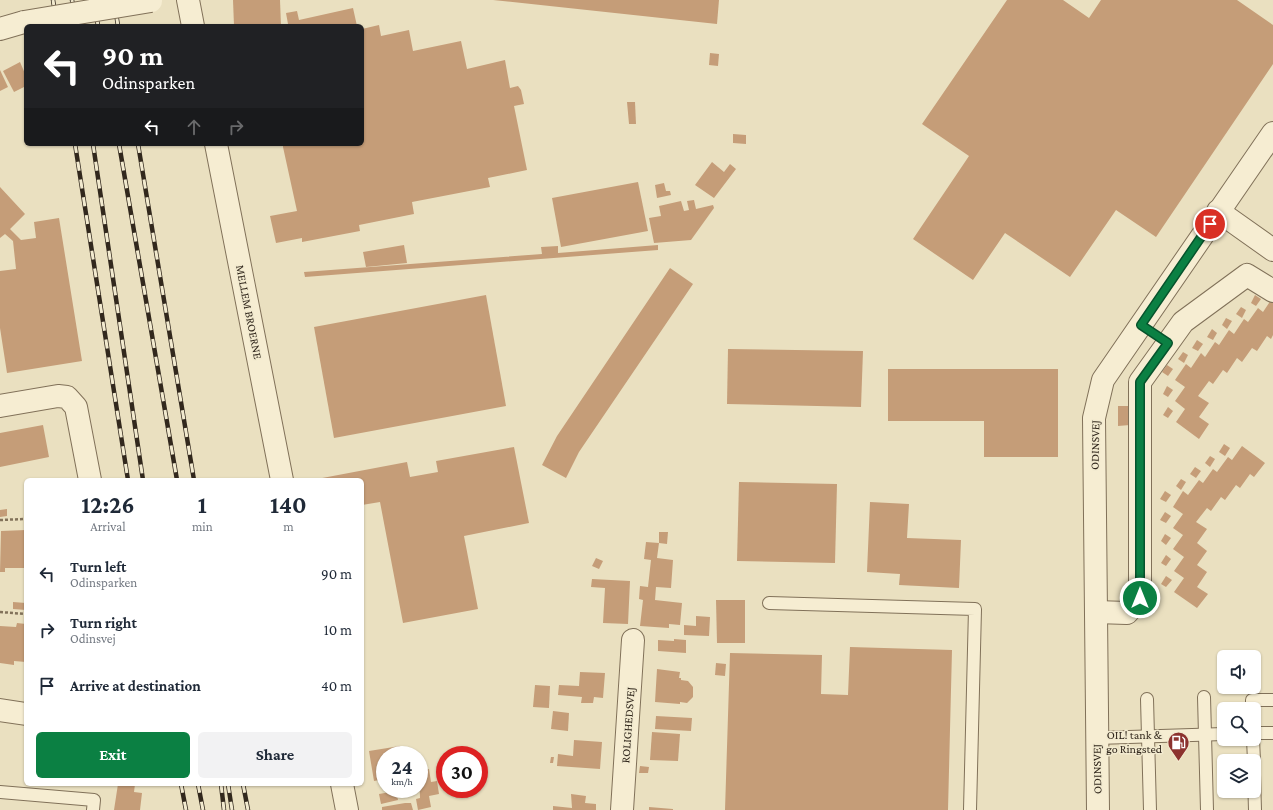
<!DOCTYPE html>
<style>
:root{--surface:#fff;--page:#f2f2f3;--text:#1f2937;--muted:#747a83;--accent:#0b8043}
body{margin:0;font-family:"Crimson Pro",serif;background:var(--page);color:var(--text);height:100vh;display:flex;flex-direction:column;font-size:15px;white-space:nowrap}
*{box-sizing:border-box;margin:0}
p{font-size:13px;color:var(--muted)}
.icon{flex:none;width:22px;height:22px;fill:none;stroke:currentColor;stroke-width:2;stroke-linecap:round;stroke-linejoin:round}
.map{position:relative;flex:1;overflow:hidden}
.sheet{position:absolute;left:24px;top:478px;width:340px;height:308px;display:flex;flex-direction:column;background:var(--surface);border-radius:6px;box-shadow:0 1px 3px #0004}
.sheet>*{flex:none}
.guide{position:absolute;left:24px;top:24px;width:340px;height:122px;border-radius:6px;box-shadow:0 1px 3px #0004;background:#202124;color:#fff;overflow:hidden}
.fabs{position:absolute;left:1217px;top:650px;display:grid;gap:8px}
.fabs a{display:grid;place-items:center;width:44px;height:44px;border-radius:6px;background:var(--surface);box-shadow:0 1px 3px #0004;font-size:20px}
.speed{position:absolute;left:376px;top:746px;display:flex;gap:8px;font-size:20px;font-weight:700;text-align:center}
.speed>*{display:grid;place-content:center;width:52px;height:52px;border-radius:50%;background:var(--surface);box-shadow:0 1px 3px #0004;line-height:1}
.speed small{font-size:10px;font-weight:400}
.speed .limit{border:6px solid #d22;background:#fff;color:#111}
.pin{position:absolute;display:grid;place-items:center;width:34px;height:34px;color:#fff;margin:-17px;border:2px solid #fff;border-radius:50%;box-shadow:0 1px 4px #0007}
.me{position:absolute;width:44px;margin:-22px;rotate:0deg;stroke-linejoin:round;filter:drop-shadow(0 0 3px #0008)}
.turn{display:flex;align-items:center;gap:14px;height:84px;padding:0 12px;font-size:18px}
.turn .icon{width:52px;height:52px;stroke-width:2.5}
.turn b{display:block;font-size:28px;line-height:34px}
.lanes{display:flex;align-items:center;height:38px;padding:0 12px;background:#0003;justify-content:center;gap:20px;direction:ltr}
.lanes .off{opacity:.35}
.eta{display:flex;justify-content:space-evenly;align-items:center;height:68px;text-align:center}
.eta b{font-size:24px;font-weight:700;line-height:28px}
.button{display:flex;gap:8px;margin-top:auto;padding:8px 12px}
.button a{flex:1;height:46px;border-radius:6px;background:var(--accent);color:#fff;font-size:16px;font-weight:700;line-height:46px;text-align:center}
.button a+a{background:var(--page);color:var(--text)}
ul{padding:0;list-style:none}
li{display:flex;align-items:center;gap:12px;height:56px;padding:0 12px}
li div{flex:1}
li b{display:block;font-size:15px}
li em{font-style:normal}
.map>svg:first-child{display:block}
.building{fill:#c59d78}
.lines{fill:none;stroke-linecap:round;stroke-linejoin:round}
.service-casing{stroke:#817159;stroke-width:14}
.minor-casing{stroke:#817159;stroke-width:24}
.tertiary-casing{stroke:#817159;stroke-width:24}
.path{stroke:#817159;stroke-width:2.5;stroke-dasharray:3 2;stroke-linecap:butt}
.service{stroke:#f6edd2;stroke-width:12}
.minor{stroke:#f6edd2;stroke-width:22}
.tertiary{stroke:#f6edd2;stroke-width:22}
.rail-casing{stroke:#32281d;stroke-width:4.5}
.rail{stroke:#f2eacf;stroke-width:3;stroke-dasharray:9;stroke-linecap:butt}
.tertiary-bridge-casing{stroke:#817159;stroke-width:24;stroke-linecap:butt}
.tertiary-bridge{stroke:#f6edd2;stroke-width:22}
.route-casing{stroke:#07532c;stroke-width:10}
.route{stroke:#0b8043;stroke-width:7}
.labels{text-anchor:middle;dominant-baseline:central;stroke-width:3;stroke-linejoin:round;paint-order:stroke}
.street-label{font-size:12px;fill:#32281d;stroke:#f2eacf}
.poi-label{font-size:12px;fill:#32281d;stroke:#f2eacf;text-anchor:end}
</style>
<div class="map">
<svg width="1273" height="810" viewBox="0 0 1273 810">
<rect width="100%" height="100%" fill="#eae0c0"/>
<g class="building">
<polygon points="233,0 280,0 281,26 234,26"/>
<polygon points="493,0 719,0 717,24"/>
<polygon points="1007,0 1063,0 1089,18 1101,0 1237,0 1273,25 1273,64 1156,237 1116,210 1070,277 1005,233 973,280 913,239 969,156 922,124"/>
<polygon points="353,8 357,26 284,26 288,24 286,13 297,11 299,20"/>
<polygon points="379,25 381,36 409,30 413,51 461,41 467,69 505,60 510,88 518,86 521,90 524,104 514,106 527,170 488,178 490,187 412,202 414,214 359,225 360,231 302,242 302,238 276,243 270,216 297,211 283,147 283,144 362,144 362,29"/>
<polygon points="710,53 719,54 718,66 709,65"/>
<polygon points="20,62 26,76 26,86 14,92 3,71"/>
<polygon points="0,70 8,87 0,91"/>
<polygon points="627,102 635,102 636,124 629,124"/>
<polygon points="733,134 746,135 746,144 733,143"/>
<polygon points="712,162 724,172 730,164 736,169 714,198 695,185"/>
<polygon points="638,182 648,231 561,247 552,198"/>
<polygon points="664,183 666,191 670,191 671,195 657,198 655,185"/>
<polygon points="0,187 25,214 10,229 21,240 36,238 34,222 59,218 82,361 7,373 0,328 0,271 16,269 13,241 5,234 0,238"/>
<polygon points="694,200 696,209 713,205 714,208 691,240 654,243 649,218 661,216 659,206 681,201 684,211 689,210 687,201"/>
<polygon points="404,245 407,263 366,267 363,252"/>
<polygon points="658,245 658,250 305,277 304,272 542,254 541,247 558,246 558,253"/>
<polygon points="670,268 693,284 579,452 566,478 542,465 557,436"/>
<polygon points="486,295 506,406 334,438 314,327"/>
<polygon points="1255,295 1261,299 1256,306 1251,303"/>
<polygon points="1273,297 1273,335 1271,339 1267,336 1257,351 1252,348 1242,362 1237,358 1227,373 1223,370 1213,384 1209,381 1198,396 1209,403 1199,417 1209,424 1199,439 1176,422 1185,409 1175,401 1185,387 1175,380 1186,364 1191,368 1201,353 1205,357 1215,342 1219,345 1229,330 1234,334 1244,319 1248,322 1258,308 1263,312"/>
<polygon points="1241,307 1246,310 1242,318 1236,314"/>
<polygon points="1226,318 1232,321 1227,329 1222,325"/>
<polygon points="1212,329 1217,333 1213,340 1207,337"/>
<polygon points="1197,340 1203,344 1198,351 1192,348"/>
<polygon points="728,349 863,351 861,407 727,404"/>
<polygon points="1183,352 1188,355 1184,363 1178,359"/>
<polygon points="1167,365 1173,369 1168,376 1162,372"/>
<polygon points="888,369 1058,369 1058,457 984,457 984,421 888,421"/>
<polygon points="1167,386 1173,390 1168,397 1163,394"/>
<polygon points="1118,406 1130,406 1130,425 1118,426"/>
<polygon points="1168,407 1173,411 1168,418 1163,415"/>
<polygon points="43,425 49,457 0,467 0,433"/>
<polygon points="1224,444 1230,448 1225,456 1219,452"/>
<polygon points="1242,446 1265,463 1254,477 1250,474 1240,488 1236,485 1225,500 1221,497 1211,511 1207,508 1196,522 1207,529 1197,543 1207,551 1197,565 1207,572 1197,587 1208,594 1197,608 1174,592 1184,578 1174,571 1184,557 1173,549 1183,535 1173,528 1183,514 1173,507 1183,491 1188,495 1199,480 1203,483 1213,469 1217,472 1228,457 1232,460"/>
<polygon points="514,447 529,523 464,536 478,609 403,623 380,502 362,505 362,480 317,479 407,462 410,477 438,472 436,461"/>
<polygon points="1210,456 1215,459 1210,467 1205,463"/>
<polygon points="1195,467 1201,471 1196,478 1190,474"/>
<polygon points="1181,479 1186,482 1181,490 1176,486"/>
<polygon points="739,482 837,484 835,563 737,561"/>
<polygon points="1165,491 1171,495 1166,502 1160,499"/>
<polygon points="870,502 909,504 907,538 961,540 959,588 899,585 900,574 867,572"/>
<polygon points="7,509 7,516 0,517 0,510"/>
<polygon points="1165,512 1171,516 1166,523 1160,520"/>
<polygon points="26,530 26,568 5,568 5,572 0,572 1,531"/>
<polygon points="659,532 668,532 667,544 659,543"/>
<polygon points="1165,534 1171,538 1166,545 1161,541"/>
<polygon points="646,542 659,543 657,558 673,560 671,588 656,587 655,600 682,603 680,625 669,624 669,628 640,626 643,600 639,599 640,586 648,587 651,560 644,559"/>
<polygon points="1166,555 1171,559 1166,566 1161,563"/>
<polygon points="596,558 603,561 599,569 592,566"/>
<polygon points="1166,576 1172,580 1166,587 1161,584"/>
<polygon points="592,579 630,581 628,624 603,623 605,588 591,587"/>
<polygon points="716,600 745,600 745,643 717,643"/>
<polygon points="13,602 26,603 26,610 13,609"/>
<polygon points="696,616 710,617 709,636 684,635 684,625 696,626"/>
<polygon points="17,623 26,624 26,662 14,661 14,665 0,663 0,626 16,627"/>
<polygon points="674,639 686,640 686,653 658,651 658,640 674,641"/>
<polygon points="850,647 952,650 948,810 725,810 730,653 822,655 821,694 848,695"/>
<polygon points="716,663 726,664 725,676 715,675"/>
<polygon points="657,669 680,672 679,678 681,678 681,680 688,681 693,687 693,697 687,703 680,702 680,704 655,702"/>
<polygon points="580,672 605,673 603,698 594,697 593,703 581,703 582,697 558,695 559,685 579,686"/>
<polygon points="535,685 550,686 549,708 533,707"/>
<polygon points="553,711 569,713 568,731 551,729"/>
<polygon points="656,716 692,718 691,731 655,729"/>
<polygon points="652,732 680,734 678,761 650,760"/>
<polygon points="574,740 602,742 600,769 557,766 558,754 573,756"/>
<polygon points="400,746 401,755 385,755 385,779 374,781 369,751"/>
<polygon points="551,757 554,757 553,763 550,763"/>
<polygon points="640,766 649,767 648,773 639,773"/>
<polygon points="429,769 431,782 437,781 439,794 429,796 431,807 418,810 416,799 420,798 419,771"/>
<polygon points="118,784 135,784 134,792 142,793 140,810 114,810"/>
<polygon points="396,791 398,800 381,804 379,794"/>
<polygon points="571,794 586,796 585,803 596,804 596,810 553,810 553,806 572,808"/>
<polygon points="405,803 411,803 413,810 382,810 382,807"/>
<polygon points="649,807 673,809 673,810 649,810"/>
</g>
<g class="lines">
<defs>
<g id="service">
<polyline points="769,603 975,609 970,810"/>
<polyline points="1204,697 1207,810"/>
<polyline points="1147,699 1150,810"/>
<polyline points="1252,709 1252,700 1273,700"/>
<polyline points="1254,733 1273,733"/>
<polyline points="1097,738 1224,734"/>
<polyline points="1253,739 1254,761"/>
<polyline points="1254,775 1255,810"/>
<polyline points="0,792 94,800 93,810"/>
</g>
<g id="minor">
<polyline points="188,0 193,26"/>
<polyline points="216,144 282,480"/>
<polyline points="1218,211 1273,250"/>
<polyline points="0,406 58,396 67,397 76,407 90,480"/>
<polyline points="1096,612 1127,613 1140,598 1140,382 1183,322 1247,275 1273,291"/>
<polyline points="0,710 26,714"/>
<polyline points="342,784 347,810"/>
<polyline points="622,810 633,640"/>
<polyline points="1098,810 1094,418 1103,380 1273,133"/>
</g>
<polyline id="tertiary" points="0,29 24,22"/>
</defs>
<use href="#service" class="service-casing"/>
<use href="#minor" class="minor-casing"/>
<use href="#tertiary" class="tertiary-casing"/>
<g class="path">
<polyline points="0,520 26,519"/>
<polyline points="0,612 26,614"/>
</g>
<use href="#service" class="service"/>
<use href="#minor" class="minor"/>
<use href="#tertiary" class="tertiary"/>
<defs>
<g id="rail">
<polyline points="53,0 57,26"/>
<polyline points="72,0 76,26"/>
<polyline points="94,0 98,26"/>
<polyline points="114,0 118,26"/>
<polyline points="75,144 128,480"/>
<polyline points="93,144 143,480"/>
<polyline points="119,144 177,480"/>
<polyline points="138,144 194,480"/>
<polyline points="181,784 186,810"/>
<polyline points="198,784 203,810"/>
<polyline points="221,784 224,810"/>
<polyline points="228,784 232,810"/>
<polyline points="243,784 248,810"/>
</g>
</defs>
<use href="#rail" class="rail-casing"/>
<use href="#rail" class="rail"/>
<defs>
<polyline id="tertiary-bridge" points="24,22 151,1"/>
</defs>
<use href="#tertiary-bridge" class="tertiary-bridge-casing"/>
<use href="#tertiary-bridge" class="tertiary-bridge"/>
</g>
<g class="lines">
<defs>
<polyline id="route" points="1140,598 1140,382 1168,343 1141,325 1210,224"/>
</defs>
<use href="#route" class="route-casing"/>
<use href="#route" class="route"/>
</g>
<defs>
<symbol id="fuel-pin" viewBox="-11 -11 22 30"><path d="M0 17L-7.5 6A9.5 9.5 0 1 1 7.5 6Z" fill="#8c322e" stroke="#f2eacf"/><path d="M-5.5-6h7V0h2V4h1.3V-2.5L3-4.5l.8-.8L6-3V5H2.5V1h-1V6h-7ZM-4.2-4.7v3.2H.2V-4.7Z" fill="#fff"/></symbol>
</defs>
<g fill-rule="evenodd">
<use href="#fuel-pin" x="1166" y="730" width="25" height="34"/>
</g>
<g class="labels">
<g class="street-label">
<text transform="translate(249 312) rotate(79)">MELLEM BROERNE</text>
<text transform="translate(1095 445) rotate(-89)">ODINSVEJ</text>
<text transform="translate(628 725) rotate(-86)">ROLIGHEDSVEJ</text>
<text transform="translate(1097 769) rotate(-91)">ODINSVEJ</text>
</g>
<g class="poi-label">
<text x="1162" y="735">OIL! tank &amp;<tspan x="1162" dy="14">go Ringsted</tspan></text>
</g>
</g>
</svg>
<div class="fabs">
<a><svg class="icon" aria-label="sound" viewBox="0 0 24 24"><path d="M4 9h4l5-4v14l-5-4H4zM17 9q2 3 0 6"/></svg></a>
<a><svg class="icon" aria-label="search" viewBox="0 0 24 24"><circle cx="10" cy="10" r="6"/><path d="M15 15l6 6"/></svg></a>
<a><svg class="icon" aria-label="layers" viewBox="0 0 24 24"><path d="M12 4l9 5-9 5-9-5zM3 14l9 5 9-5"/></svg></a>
</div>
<div class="speed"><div>24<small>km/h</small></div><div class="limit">30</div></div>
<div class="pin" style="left:1210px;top:224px;background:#d93025"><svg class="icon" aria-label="arrive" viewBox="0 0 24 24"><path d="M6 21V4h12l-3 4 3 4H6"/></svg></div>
<svg class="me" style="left:1140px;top:598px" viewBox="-20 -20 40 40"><circle r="17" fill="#0b8043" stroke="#fff" stroke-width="3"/><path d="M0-11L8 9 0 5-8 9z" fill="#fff"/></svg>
<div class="guide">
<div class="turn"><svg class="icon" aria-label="left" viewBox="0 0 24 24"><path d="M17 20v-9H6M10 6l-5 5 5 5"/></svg><div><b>90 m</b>Odinsparken</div></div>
<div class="lanes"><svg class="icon" aria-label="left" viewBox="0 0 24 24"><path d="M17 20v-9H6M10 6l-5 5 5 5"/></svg><svg class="icon off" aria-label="ahead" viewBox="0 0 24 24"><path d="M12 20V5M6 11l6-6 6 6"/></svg><svg class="icon off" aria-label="right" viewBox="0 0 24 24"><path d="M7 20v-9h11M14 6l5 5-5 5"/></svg></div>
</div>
<section class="sheet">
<div class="eta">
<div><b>12:26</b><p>Arrival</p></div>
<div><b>1</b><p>min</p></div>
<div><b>140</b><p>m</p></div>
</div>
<ul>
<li><svg class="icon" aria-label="left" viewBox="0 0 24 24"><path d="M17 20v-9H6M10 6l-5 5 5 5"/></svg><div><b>Turn left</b><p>Odinsparken</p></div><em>90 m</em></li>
<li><svg class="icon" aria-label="right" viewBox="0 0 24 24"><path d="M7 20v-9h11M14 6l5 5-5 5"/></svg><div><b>Turn right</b><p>Odinsvej</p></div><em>10 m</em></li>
<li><svg class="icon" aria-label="arrive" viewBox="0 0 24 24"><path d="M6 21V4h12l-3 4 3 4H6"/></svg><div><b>Arrive at destination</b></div><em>40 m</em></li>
</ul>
<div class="button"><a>Exit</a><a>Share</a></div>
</section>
</div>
